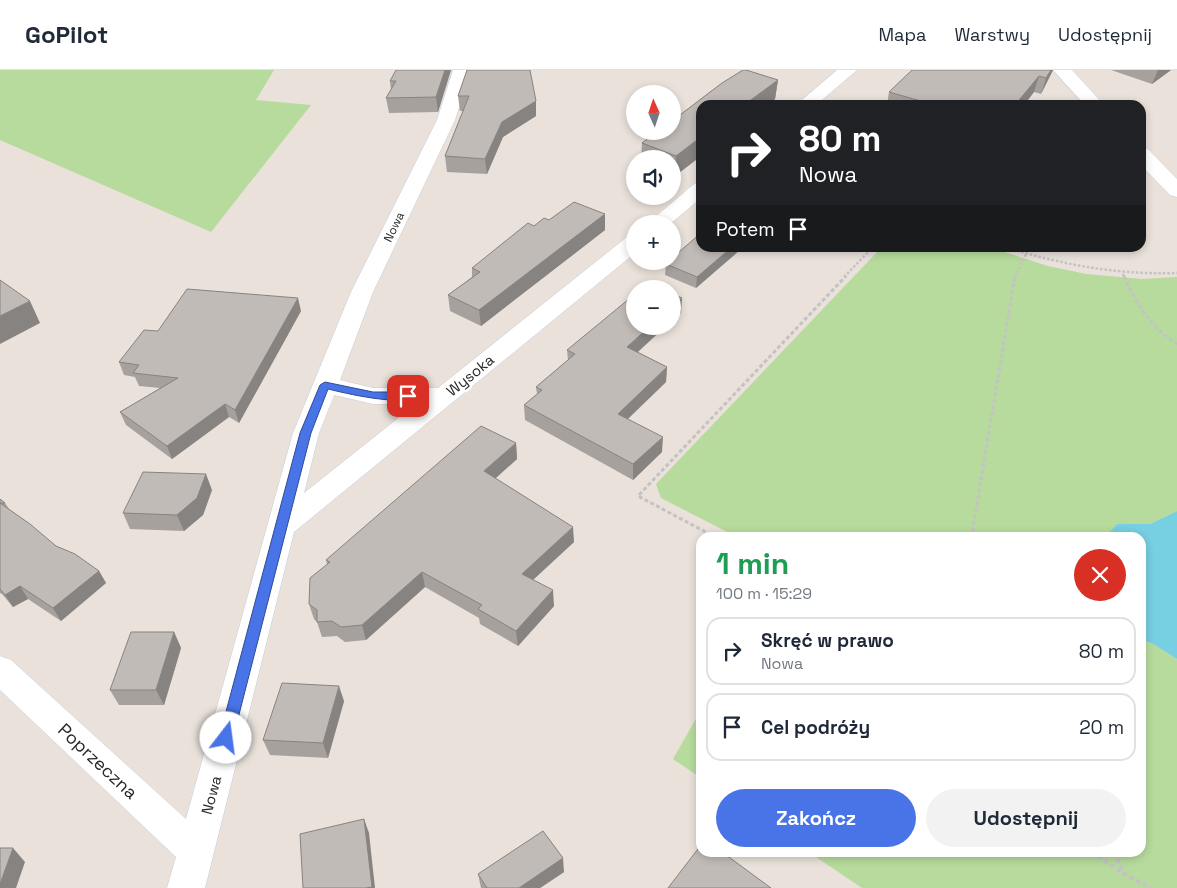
<!DOCTYPE html>
<html lang="pl">
<meta charset="utf-8">
<style>
:root{--surface:#fff;--page:#f2f2f3;--text:#1f2937;--muted:#747a83;--line:#e0e1e3;--accent:#4974e7}
body{margin:0;font-family:"Space Grotesk",sans-serif;background:var(--page);color:var(--text);height:100vh;display:flex;flex-direction:column;font-size:19px;white-space:nowrap}
*{box-sizing:border-box;margin:0}
p{font-size:16px;color:var(--muted)}
.icon{flex:none;width:28px;height:28px;fill:none;stroke:currentColor;stroke-width:2;stroke-linecap:round;stroke-linejoin:round}
.map{position:relative;flex:1;overflow:hidden}
.sheet{position:absolute;left:696px;top:462px;width:450px;height:325px;display:flex;flex-direction:column;background:var(--surface);border-radius:15px;box-shadow:0 2px 8px #0003}
.sheet>*{flex:none}
.top-card{position:absolute;left:696px;top:30px;width:450px;height:152px;border-radius:15px;box-shadow:0 2px 8px #0003;background:#202124;color:#fff;overflow:hidden}
.needle{width:32px;rotate:357deg}
.tools{position:absolute;left:626px;top:15px;display:grid;gap:10px}
.tools a{display:grid;place-items:center;width:55px;height:55px;border-radius:50%;background:var(--surface);box-shadow:0 2px 8px #0003;font-size:25px}
.pin{position:absolute;display:grid;place-items:center;width:42px;height:42px;color:#fff;margin:-21px;border-radius:10px;box-shadow:0 2px 8px #0006}
.me{position:absolute;width:55px;margin:-28px;rotate:15deg;stroke-linejoin:round;filter:drop-shadow(0 0 4px #0008)}
.turn{display:flex;align-items:center;gap:18px;height:105px;padding:0 20px;font-size:22px}
.turn .icon{width:65px;height:65px;stroke-width:2.5}
.turn b{display:block;font-size:35px;line-height:42px}
.then{display:flex;align-items:center;height:48px;padding:0 20px;background:#0003;gap:10px;font-size:19px}
.round{display:grid;place-items:center;flex:none;width:52px;height:52px;border-radius:26px;background:var(--page)}
.overview{display:flex;align-items:center;justify-content:space-between;height:85px;padding:0 20px}
h1{font-size:30px;font-weight:600;line-height:38px;color:#1e9e55}
.action{display:flex;gap:10px;margin-top:auto;padding:10px 20px}
.action a{flex:1;height:58px;border-radius:30px;background:var(--accent);color:#fff;font-size:20px;font-weight:600;line-height:58px;text-align:center}
.action a+a{background:var(--page);color:var(--text)}
ul{padding:0;list-style:none}
li{display:flex;align-items:center;gap:15px;height:68px;margin:0 10px 8px;padding:0 10px;border:2px solid var(--line);border-radius:15px}
li div{flex:1}
li b{display:block;font-size:19px}
li em{font-style:normal}
header{display:flex;align-items:center;gap:30px;box-sizing:border-box;height:70px;padding:0 25px;background:var(--surface);border-bottom:1px solid var(--line)}
header strong{font-size:24px}
nav{display:flex;gap:28px;margin-inline-start:auto;font-size:18px}
.map>svg:first-child{display:block}
.green{fill:#b7db9c}
.water{fill:#77cfe2}
.lines{fill:none;stroke-linecap:round;stroke-linejoin:round}
.minor-casing{stroke:#c9cdd8;stroke-width:1}
.path-far2{stroke:#c3c3c3;stroke-width:2.5;stroke-dasharray:2.5 2;stroke-linecap:butt}
.path-far1{stroke:#c3c3c3;stroke-width:3;stroke-dasharray:4 2.5;stroke-linecap:butt}
.path{stroke:#c3c3c3;stroke-width:4;stroke-dasharray:4.5 3;stroke-linecap:butt}
.minor{fill:#fff;fill-rule:evenodd}
.wall{fill:#a6a19d}
.shaded-wall{fill:#878380}
.building{fill:#c1bbb7;stroke:#878380}
.route{fill:#4974e7;stroke:#2f4b96}
.labels{text-anchor:middle;dominant-baseline:central;stroke-width:5;stroke-linejoin:round;paint-order:stroke}
.far-street-label{font-size:12px;fill:#282828;stroke:#fff}
.street-label{font-size:15px;fill:#282828;stroke:#fff}
.near-street-label{font-size:18px;fill:#282828;stroke:#fff}
</style>
<header>
<strong>GoPilot</strong>
<nav><a>Mapa</a><a>Warstwy</a><a>Udostępnij</a></nav>
</header>
<div class="map">
<svg width="1177" height="818" viewBox="0 0 1177 818">
<rect width="100%" height="100%" fill="#e9e1da"/>
<g class="green">
<polygon points="0,0 274,0 256,30 311,35 211,162 0,70"/>
<polygon points="881,178 992,178 1048,196 1086,204 1142,209 1177,207 1177,441 1150,454 1117,454 1105,468 737,467 661,428 656,414"/>
<polygon points="1141,569 1153,574 1177,589 1177,818 862,818 810,783 1141,782"/>
<polygon points="701,640 701,708 673,689"/>
</g>
<polygon class="water" points="1177,441 1177,589 1153,574 1141,569 1141,468 1105,467 1117,454 1150,454"/>
<g class="lines">
<defs>
<g id="minor">
<path d="M453 0H471L455 50 373 222 340 310 373 318H438L627 167 635 165V183L294 462 205 818H167L176 787 0 620V586L11 590 186 749 293 363 351 222 437 50ZM334 325 373 334H416L304 423 319 363Z"/>
<polygon points="837,0 857,0 816,35 796,35"/>
<polygon points="1053,0 1072,0 1104,35 1085,35"/>
<polygon points="1141,77 1148,79 1177,109 1177,127 1170,125 1141,95"/>
<polygon points="701,112 701,128 670,154 647,154 694,114"/>
</g>
</defs>
<use href="#minor" class="minor-casing"/>
<g class="path-far2">
<path d="M1008 178C1064 195 1118 205 1177 203"/>
<polyline points="1123,204 1124,207"/>
<polyline points="844,207 872,178"/>
<polyline points="1015,207 1026,184"/>
</g>
<g class="path-far1">
<path d="M1124 206C1136 234 1151 257 1177 274"/>
<polyline points="717,468 638,426 846,206"/>
<polyline points="973,468 973,458 1015,206"/>
</g>
<g class="path">
<polyline points="1092,782 1124,804 1151,818"/>
<polyline points="1114,782 1124,803"/>
</g>
<use href="#minor" class="minor"/>
</g>
<g class="wall">
<polygon points="451,0 438,42 389,43 386,28 391,20 390,11"/>
<polygon points="467,0 536,31 536,46 503,67 487,104 447,102 445,86 463,41 460,41 458,26"/>
<polygon points="743,0 746,0 778,10 775,29 767,35 701,35 701,86 675,106 672,105 672,89 641,89 642,73 658,61 672,61 672,51 722,13"/>
<polygon points="912,0 1053,0 1041,24 1034,22 1024,35 887,35 889,22"/>
<polygon points="1111,0 1171,0 1152,14"/>
<polygon points="605,144 605,160 481,256 450,241 448,225 472,207 472,198 534,156 549,150"/>
<polygon points="701,178 746,178 743,181 740,180 696,218 665,205 666,194"/>
<polygon points="301,241 239,353 229,347 172,389 126,355 120,342 160,318 139,316 135,307 124,305 119,292 158,261"/>
<polygon points="567,280 638,282 667,297 666,312 628,349 662,382 633,410 525,350 524,335 537,324 536,317 568,290"/>
<polygon points="516,373 517,389 495,408 574,472 533,510 554,536 518,576 480,554 479,548 425,517 366,570 345,572 337,566 322,567 317,552 314,549 309,534 327,494 326,490"/>
<polygon points="212,420 203,445 184,461 130,459 123,443"/>
<polygon points="0,429 5,433 9,439 56,476 99,501 106,513 61,551 28,529 13,537 2,524 0,523"/>
<polygon points="174,562 181,578 164,635 119,635 110,620"/>
<polygon points="344,631 328,688 270,685 263,670"/>
<polygon points="564,802 540,818 481,818 478,804"/>
</g>
<g class="shaded-wall">
<polygon points="445,0 451,0 438,42 436,27"/>
<polygon points="1051,0 1053,0 1041,24 1046,8"/>
<polygon points="1158,0 1171,0 1152,14"/>
<polygon points="1039,6 1034,22 1024,35 1015,35"/>
<polygon points="778,10 775,29 767,35 744,35"/>
<polygon points="536,31 536,46 503,67 487,104 485,89 502,52"/>
<polygon points="701,67 701,86 675,106 676,86"/>
<polygon points="605,144 605,160 481,256 479,240"/>
<polygon points="731,178 740,178 740,180 696,218 697,207"/>
<polygon points="298,228 301,241 239,353 235,340"/>
<polygon points="682,228 681,243 672,251 672,236"/>
<polygon points="30,231 40,253 0,274 0,246"/>
<polygon points="650,256 666,256 626,293 627,277"/>
<polygon points="667,297 666,312 617,359 618,344"/>
<polygon points="225,334 229,347 172,389 167,376"/>
<polygon points="663,367 662,382 633,410 633,394"/>
<polygon points="516,373 517,389 486,417 484,401"/>
<polygon points="206,404 212,420 203,445 184,461 177,445"/>
<polygon points="573,457 574,472 523,519 522,504"/>
<polygon points="99,501 106,513 61,551 53,538"/>
<polygon points="422,502 425,517 366,570 362,555"/>
<polygon points="20,516 28,529 13,537 5,525"/>
<polygon points="553,520 554,536 518,576 516,561"/>
<polygon points="174,562 181,578 164,635 156,620"/>
<polygon points="339,616 344,631 328,688 323,673"/>
<polygon points="364,749 369,763 375,818 366,818"/>
<polygon points="13,778 25,792 16,818 0,818 0,814"/>
<polygon points="563,788 564,802 540,818 519,818"/>
</g>
<g class="building">
<polygon points="396,0 445,0 436,27 386,28 396,11 390,11"/>
<polygon points="467,0 530,0 536,31 502,52 485,89 445,86 469,26 458,26"/>
<polygon points="743,0 746,0 778,10 744,35 701,35 701,67 676,86 642,73 658,61 672,61 672,51 722,13"/>
<polygon points="912,0 1051,0 1046,8 1039,6 1015,35 935,35 889,22"/>
<polygon points="574,132 605,144 479,240 448,225 480,202 472,198 528,153 534,156 544,148 549,150"/>
<polygon points="701,163 701,178 731,178 697,207 666,194 669,191 672,191 672,188"/>
<polygon points="0,210 30,231 0,246"/>
<polygon points="648,214 660,219 642,219"/>
<polygon points="187,219 298,228 235,340 225,334 167,376 120,342 178,308 133,303 139,295 119,292 144,260 158,261"/>
<polygon points="635,224 635,256 650,256 627,277 667,297 618,344 663,367 633,394 524,335 542,320 536,317 575,284 567,280"/>
<polygon points="672,224 682,228 672,236"/>
<polygon points="481,356 516,373 484,401 573,457 522,504 553,520 516,561 478,539 482,535 422,502 362,555 341,557 332,551 317,552 317,540 309,534 310,508 330,492 326,490"/>
<polygon points="143,402 206,404 197,428 177,445 123,443"/>
<polygon points="0,429 5,433 0,433"/>
<polygon points="0,433 30,454 56,476 75,484 99,501 53,538 20,516 5,525 0,519"/>
<polygon points="131,562 174,562 156,620 110,620"/>
<polygon points="282,613 339,616 323,673 263,670"/>
<polygon points="364,749 372,817 366,818 303,818 300,764"/>
<polygon points="543,761 563,788 519,818 487,818 478,804"/>
<polygon points="701,775 701,782 722,782 771,818 668,818"/>
<polygon points="0,778 13,778 0,814"/>
</g>
<path class="route" d="M325 312 373 322H408L414 326C403 337 344 323 328 319L311 363 233 668 231 672 226 674 221 672 219 668 300 363 320 315Z"/>
<g class="labels">
<g class="far-street-label">
<text transform="translate(394 157) rotate(-64)">Nowa</text>
</g>
<g class="street-label">
<text transform="translate(470 305) rotate(-39)">Wysoka</text>
<text transform="translate(211 725) rotate(-75)">Nowa</text>
</g>
<g class="near-street-label">
<text transform="translate(98 691) rotate(43)">Poprzeczna</text>
</g>
</g>
</svg>
<div class="tools">
<a><svg class="needle" viewBox="-14 -14 28 28"><path d="M0-13l5 13h-10z" fill="#e53935"/><path d="M0 13l5-13h-10z" fill="#747a83"/></svg></a>
<a><svg class="icon" aria-label="sound" viewBox="0 0 24 24"><path d="M4 9h4l5-4v14l-5-4H4zM17 9q2 3 0 6"/></svg></a>
<a>+</a>
<a>−</a>
</div>
<div class="pin" style="left:408px;top:326px;background:#d93025"><svg class="icon" aria-label="arrive" viewBox="0 0 24 24"><path d="M6 21V4h12l-3 4 3 4H6"/></svg></div>
<svg class="me" style="left:226px;top:668px" viewBox="-20 -20 40 40"><circle r="19" fill="#fff"/><path d="M0-13L10 11 0 6-10 11z" fill="#4974e7"/></svg>
<div class="top-card">
<div class="turn"><svg class="icon" aria-label="right" viewBox="0 0 24 24"><path d="M7 20v-9h11M14 6l5 5-5 5"/></svg><div><b>80 m</b>Nowa</div></div>
<div class="then">Potem<svg class="icon" aria-label="arrive" viewBox="0 0 24 24"><path d="M6 21V4h12l-3 4 3 4H6"/></svg></div>
</div>
<section class="sheet">
<div class="overview"><div><h1>1 min</h1><p>100 m · 15:29</p></div><a class="round" style="background:#d93025;color:#fff"><svg class="icon" aria-label="close" viewBox="0 0 24 24"><path d="M6 6l12 12M18 6L6 18"/></svg></a></div>
<ul>
<li><svg class="icon" aria-label="right" viewBox="0 0 24 24"><path d="M7 20v-9h11M14 6l5 5-5 5"/></svg><div><b>Skręć w prawo</b><p>Nowa</p></div><em>80 m</em></li>
<li><svg class="icon" aria-label="arrive" viewBox="0 0 24 24"><path d="M6 21V4h12l-3 4 3 4H6"/></svg><div><b>Cel podróży</b></div><em>20 m</em></li>
</ul>
<div class="action"><a>Zakończ</a><a>Udostępnij</a></div>
</section>
</div>
